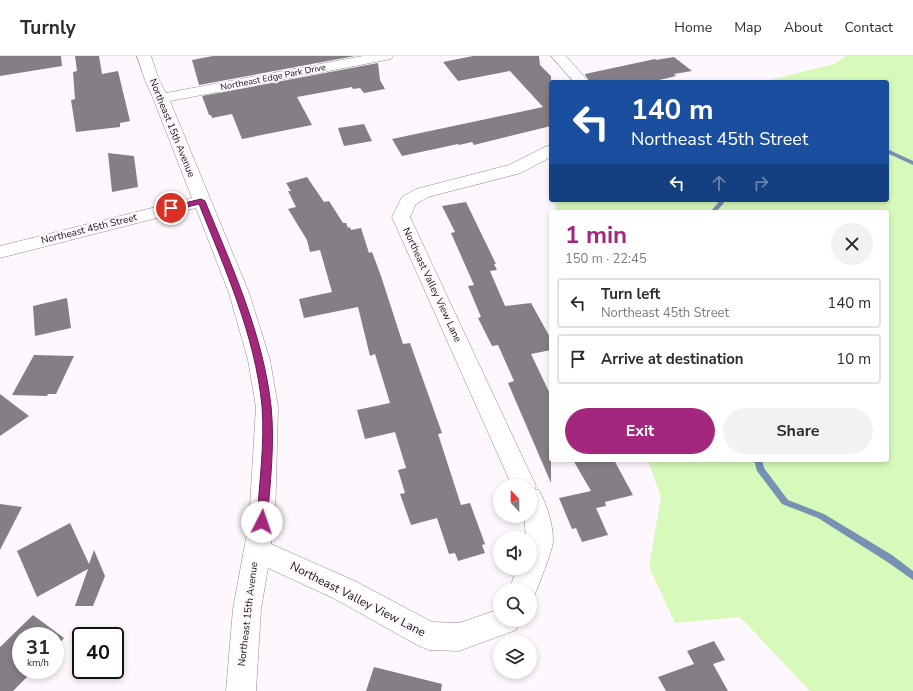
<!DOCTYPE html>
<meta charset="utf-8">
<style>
:root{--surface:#fff;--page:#f2f2f3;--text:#2b2b33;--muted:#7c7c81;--line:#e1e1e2;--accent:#a3287d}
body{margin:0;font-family:"Nunito Sans",sans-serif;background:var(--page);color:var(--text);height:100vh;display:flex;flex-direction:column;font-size:15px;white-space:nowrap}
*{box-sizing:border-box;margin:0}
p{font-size:13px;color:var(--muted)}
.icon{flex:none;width:22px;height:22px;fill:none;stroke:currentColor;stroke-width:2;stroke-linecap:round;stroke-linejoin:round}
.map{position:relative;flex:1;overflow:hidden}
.panel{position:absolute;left:549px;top:154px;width:340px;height:252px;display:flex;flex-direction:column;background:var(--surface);border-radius:4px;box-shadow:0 2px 6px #0003}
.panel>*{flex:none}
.hud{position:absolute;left:549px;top:24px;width:340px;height:122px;border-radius:4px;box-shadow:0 2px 6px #0003;background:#1a4fa0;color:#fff;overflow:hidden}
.needle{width:26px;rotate:339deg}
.controls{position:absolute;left:493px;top:423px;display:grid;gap:8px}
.controls a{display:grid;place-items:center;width:44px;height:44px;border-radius:50%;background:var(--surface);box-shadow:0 2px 6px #0003;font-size:20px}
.speed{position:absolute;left:12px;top:571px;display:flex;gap:8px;font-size:20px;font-weight:700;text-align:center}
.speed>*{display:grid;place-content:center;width:52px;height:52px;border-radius:50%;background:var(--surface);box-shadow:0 2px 6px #0003;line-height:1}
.speed small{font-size:10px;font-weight:400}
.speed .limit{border:2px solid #111;border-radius:6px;background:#fff;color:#111}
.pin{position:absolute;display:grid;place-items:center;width:34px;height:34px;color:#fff;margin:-17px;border:2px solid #fff;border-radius:50%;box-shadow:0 1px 4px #0007}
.me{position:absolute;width:44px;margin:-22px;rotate:4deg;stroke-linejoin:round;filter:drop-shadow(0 0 3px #0008)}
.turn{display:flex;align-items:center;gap:14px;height:84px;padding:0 16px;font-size:18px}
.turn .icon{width:52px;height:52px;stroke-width:2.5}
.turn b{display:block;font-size:28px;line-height:34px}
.lanes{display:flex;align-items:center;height:38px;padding:0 16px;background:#0003;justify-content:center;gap:20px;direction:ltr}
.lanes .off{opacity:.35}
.round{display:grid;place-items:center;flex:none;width:42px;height:42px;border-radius:21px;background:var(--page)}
.headline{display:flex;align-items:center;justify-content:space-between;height:68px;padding:0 16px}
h1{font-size:24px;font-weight:700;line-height:30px;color:var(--accent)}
.primary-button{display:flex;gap:8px;margin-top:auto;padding:8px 16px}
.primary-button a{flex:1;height:46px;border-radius:24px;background:var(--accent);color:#fff;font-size:16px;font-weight:700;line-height:46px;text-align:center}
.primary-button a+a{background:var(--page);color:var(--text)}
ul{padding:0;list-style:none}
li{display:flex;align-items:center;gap:12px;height:50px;margin:0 8px 6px;padding:0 8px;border:2px solid var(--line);border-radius:4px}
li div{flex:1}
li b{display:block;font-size:15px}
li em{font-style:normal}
header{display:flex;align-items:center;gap:24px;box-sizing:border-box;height:56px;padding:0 20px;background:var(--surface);border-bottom:1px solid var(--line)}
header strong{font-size:19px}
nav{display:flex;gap:22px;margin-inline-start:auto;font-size:14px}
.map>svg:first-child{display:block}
.green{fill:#d7f9ba}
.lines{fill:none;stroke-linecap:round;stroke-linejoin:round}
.stream{fill:#7691b2;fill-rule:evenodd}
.building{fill:#867e87}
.minor-casing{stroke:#918a92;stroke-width:1}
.minor{fill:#fff;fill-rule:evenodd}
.route{fill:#a3287d;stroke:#6a1a51}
.labels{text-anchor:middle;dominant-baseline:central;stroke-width:4;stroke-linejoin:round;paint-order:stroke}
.far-street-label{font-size:9px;fill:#171417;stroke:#fef7fe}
.street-label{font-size:10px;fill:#171417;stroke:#fef7fe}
.near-street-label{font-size:12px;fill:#171417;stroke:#fef7fe}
</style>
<header>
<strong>Turnly</strong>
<nav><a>Home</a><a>Map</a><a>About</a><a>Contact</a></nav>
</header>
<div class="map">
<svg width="913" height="635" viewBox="0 0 913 635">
<rect width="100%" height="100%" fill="#fef7fe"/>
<polygon class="green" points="846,0 913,0 913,635 810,635 740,561 675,567 649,511 661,441 648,404 887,404 887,156 556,156 555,144 887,144 887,26 762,26 834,8"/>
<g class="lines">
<g class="stream">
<polygon points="887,93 913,105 913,109 887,97"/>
<polygon points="717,144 723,144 724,147 716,156 710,156 718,147"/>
<polygon points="754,404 762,404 764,412 788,444 824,458 892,499 913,515 913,524 886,505 818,462 782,448 757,415"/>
</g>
</g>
<g class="building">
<polygon points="0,0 61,0 62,10 0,20"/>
<polygon points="75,0 99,0 102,18 118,15 130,65 120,67 120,71 76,76 71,44 75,43 73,16 77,15"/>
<polygon points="213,0 355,0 199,29 192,4"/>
<polygon points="473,0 539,0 540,9 551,20 551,70 474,89 472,86 459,89 458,88 402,100 392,83 543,51 510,15 458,25 443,6"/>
<polygon points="674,1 692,15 674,18 676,20 651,26 590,26 585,19 585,18 655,3 656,4"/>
<polygon points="378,7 380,24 385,33 364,37 360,32 353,33 352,31 297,41 312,69 242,83 232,58 212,62 211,59 209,59 202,40"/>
<polygon points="364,68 372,85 344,90 338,72"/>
<polygon points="108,97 134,100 138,131 112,136"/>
<polygon points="307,121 324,146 329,145 343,167 346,167 348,172 350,171 351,174 361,172 369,197 372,196 381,220 403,288 410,287 442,377 438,378 461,449 470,447 485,488 482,489 485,497 458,505 455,497 449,498 437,462 411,469 400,438 405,437 398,414 406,412 395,376 365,383 357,354 390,347 375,298 370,300 358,251 304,262 299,243 332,236 320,194 310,196 307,184 288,153 296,151 288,135 291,135 286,127"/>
<polygon points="466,146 496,208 494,208 497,214 490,215 505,250 531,247 551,283 551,294 531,298 551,340 551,427 508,327 514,325 498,289 492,290 478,262 481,261 468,230 474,229 451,177 455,176 442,150"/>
<polygon points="67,242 71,272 35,280 33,250"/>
<polygon points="34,299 74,300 56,338 48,338 47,340 12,339"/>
<polygon points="0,338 29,360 0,380"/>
<polygon points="573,404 614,404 633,439 605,446 606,450 596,452 608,479 582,486 576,472 572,473 559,442 591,435"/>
<polygon points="0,448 22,451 0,494"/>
<polygon points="70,467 89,508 94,494 105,520 93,550 75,550 88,513 37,541 17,495"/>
<polygon points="33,559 64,582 55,592 55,580 21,580 21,614 34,614 13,635 0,635 0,591"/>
<polygon points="714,585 725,604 713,608 728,635 666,635 658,621 694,608 687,595"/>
<polygon points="374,611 442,628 441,635 366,635"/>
</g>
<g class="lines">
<defs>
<g id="minor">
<polygon points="137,0 151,0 159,24 166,37 363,0 393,0 391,3 386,4 170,45 249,237 270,304 278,351 275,466 271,488 355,525 432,566 459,567 500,553 500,564 520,564 516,574 459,595 429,594 419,590 335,543 268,512 261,553 256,635 226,635 233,553 249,466 256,351 248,304 229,237 196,152 0,202 0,190 192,142 153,42 145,24"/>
<polygon points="551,0 566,0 589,26 574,26"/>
<path d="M551 89V101L521 117 428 141 416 148 410 161 536 430 535 433 539 434C547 450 553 467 553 485 553 494 537 533 533 543L530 544V534H509L517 512H530V482H526L524 460H530V430H512L392 161 402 141 416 133 509 109 545 91Z"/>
</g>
</defs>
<use href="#minor" class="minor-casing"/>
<use href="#minor" class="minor"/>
</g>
<path class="route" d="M201 143 205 145C232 211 263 278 271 350 275 387 270 429 267 466L266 469 262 471 258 469 257 466C259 428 265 388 262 350 255 279 225 213 199 148L171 155 167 152 168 151Z"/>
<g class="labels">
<g class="far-street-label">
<text transform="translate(273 21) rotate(-11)">Northeast Edge Park Drive</text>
</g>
<g class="street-label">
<text transform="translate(172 72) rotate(68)">Northeast 15th Avenue</text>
<text transform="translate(89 173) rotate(-14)">Northeast 45th Street</text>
<text transform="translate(432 229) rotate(65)">Northeast Valley View Lane</text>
<text transform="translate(248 558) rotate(-83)">Northeast 15th Avenue</text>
</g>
<g class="near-street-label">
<text transform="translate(358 543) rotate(27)">Northeast Valley View Lane</text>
</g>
</g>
</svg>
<div class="controls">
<a><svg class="needle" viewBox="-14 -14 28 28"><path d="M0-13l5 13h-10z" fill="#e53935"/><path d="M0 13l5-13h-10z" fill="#7c7c81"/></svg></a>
<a><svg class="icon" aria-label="sound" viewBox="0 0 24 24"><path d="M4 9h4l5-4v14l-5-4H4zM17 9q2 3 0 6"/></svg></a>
<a><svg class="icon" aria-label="search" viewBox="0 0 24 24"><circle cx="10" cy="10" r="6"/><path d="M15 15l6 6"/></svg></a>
<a><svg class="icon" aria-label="layers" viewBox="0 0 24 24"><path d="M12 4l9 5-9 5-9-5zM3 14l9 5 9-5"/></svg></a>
</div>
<div class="speed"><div>31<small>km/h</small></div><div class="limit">40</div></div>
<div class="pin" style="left:171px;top:152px;background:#d93025"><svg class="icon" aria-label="arrive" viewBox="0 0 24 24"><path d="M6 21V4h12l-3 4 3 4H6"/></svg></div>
<svg class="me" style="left:262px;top:466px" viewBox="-20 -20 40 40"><circle r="19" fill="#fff"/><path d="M0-13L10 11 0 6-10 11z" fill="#a3287d"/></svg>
<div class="hud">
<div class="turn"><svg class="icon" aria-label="left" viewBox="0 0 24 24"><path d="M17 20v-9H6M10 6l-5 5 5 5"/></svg><div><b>140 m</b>Northeast 45th Street</div></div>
<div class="lanes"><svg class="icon" aria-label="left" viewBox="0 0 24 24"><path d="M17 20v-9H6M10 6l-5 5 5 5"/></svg><svg class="icon off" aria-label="ahead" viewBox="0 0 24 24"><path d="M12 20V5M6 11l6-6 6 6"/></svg><svg class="icon off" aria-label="right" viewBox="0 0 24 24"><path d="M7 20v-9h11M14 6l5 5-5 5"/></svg></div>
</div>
<section class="panel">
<div class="headline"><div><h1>1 min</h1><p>150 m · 22:45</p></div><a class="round"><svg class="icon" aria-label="close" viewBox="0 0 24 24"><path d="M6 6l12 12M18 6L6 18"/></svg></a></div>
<ul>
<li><svg class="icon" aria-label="left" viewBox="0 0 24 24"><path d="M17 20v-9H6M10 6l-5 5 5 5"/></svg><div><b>Turn left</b><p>Northeast 45th Street</p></div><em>140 m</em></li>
<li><svg class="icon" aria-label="arrive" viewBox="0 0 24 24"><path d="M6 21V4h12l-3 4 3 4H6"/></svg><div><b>Arrive at destination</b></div><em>10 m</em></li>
</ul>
<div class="primary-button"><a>Exit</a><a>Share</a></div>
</section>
</div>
